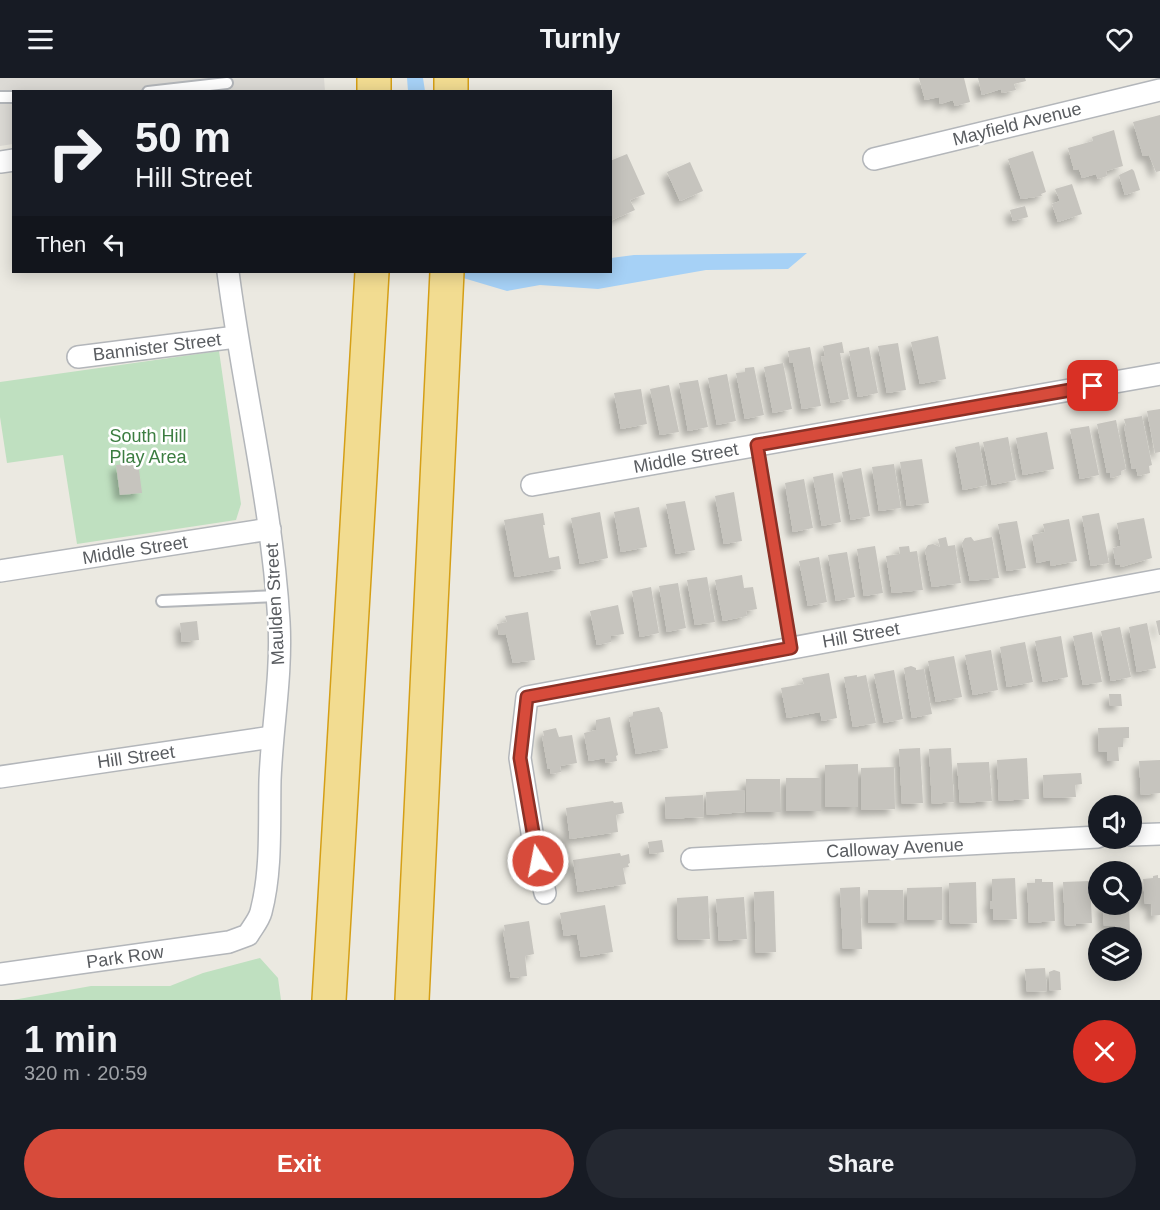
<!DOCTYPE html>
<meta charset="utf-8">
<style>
:root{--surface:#171b24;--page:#242831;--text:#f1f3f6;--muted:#9ea1a6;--accent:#d74b3b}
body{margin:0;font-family:Arial,sans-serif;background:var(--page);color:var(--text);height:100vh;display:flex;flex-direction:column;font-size:22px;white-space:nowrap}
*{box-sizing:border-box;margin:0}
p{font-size:20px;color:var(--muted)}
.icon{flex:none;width:33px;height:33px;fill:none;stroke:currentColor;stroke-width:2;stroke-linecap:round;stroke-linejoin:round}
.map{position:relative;height:922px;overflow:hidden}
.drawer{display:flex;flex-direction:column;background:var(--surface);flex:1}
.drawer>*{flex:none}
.banner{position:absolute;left:12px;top:12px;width:600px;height:183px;border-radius:0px;box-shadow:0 3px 15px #0003;background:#171b24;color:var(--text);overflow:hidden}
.tools{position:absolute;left:1088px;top:717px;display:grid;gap:12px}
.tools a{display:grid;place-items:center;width:54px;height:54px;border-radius:50%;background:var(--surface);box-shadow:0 3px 15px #0003;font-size:30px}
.pin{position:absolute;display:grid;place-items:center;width:51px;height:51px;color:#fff;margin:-26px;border-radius:12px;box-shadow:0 3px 9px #0006}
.me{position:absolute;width:66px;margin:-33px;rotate:349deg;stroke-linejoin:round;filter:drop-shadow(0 0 4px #0008)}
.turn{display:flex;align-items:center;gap:21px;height:126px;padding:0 24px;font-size:27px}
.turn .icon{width:78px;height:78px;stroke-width:2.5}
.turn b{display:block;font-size:42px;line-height:51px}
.then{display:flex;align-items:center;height:57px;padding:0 24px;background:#0003;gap:12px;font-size:22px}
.round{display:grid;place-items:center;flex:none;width:63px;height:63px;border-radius:32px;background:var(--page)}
.summary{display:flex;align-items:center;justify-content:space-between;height:102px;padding:0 24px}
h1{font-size:36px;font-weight:600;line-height:45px}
.button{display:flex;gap:12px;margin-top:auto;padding:12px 24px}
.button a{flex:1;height:69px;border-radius:36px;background:var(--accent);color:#fff;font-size:24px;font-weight:600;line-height:69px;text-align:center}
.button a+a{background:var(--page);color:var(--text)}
header{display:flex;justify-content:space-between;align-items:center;height:78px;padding:0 24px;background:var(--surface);font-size:27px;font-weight:600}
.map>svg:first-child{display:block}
.industrial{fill:#dcdad5}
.green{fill:#bfe0c0}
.water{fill:#a6d1f6}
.building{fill:#c6c4be;filter:url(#shadow)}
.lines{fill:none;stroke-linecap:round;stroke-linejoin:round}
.service-casing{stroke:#b3b6ba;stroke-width:14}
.minor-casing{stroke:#b3b6ba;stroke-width:24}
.motorway-casing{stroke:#d59f16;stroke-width:36}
.service{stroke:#fff;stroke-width:10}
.minor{stroke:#fff;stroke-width:21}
.motorway{stroke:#f2dc91;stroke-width:33}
.route-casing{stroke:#8c3126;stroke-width:15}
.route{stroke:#d74b3b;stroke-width:10}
.labels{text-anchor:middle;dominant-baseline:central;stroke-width:5;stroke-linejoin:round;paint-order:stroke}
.street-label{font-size:18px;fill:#595c60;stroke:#fff}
.park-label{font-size:18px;fill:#3c7d41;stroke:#fff}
</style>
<header><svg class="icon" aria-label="menu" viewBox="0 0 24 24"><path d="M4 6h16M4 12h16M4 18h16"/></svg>Turnly<svg class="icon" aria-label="heart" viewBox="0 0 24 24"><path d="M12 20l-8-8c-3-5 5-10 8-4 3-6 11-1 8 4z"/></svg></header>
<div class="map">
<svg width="1160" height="922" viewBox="0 0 1160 922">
<defs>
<filter id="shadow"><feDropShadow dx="-5.5" dy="5.5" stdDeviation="3" flood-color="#0004"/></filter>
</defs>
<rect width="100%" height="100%" fill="#ebe9e1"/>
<polygon class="industrial" points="0,0 324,0 325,13 14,14 13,66 0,68"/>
<g class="green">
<polygon points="219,273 241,426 236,442 77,466 63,377 7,385 0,339 0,304"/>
<polygon points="260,880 278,900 281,922 13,922 91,908 170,908 203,895"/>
</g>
<g class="water">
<polygon points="407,0 423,0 425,13 408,13"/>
<polygon points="807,175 788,191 706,192 598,211 540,207 507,213 443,194 610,194 611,180 634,177"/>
</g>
<g class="building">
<polygon points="919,0 964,0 970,24 955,28 953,22 940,26 939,19 925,22"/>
<polygon points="978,0 1025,0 1026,3 1014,6 1016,12 1002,15 1001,11 982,17"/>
<polygon points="1160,37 1160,93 1156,94 1149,77 1143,78 1133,44"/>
<polygon points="1114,52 1123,88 1106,93 1107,98 1098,101 1096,96 1082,100 1079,91 1074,92 1068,70 1093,63 1092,59"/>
<polygon points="1033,73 1046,114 1041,116 1042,118 1021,121 1008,81"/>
<polygon points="627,76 645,116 630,122 635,132 610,143 610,83"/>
<polygon points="690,84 703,113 680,123 667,94"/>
<polygon points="1132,91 1134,93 1140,112 1125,117 1119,97"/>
<polygon points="1072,106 1082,136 1058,144 1052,126 1060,123 1055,111"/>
<polygon points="1025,128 1028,139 1013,143 1010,132"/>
<polygon points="938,258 946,301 920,306 911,264"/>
<polygon points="842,264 844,275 840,275 849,321 831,325 821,279 825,278 823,268"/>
<polygon points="898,265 906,312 887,315 878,268"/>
<polygon points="810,269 821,328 802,331 793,284 790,285 788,273"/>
<polygon points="869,269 878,315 858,319 849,273"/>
<polygon points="783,285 792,331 773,335 764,289"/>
<polygon points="754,289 764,337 745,341 736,295 745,294 745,290"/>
<polygon points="727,296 736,343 717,347 708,300"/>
<polygon points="698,302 708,349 688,353 679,305"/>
<polygon points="669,307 679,354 660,357 650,311"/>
<polygon points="641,311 647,346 621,351 614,315"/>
<polygon points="1160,331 1160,374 1155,375 1147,333"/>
<polygon points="1142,338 1152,387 1149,388 1150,395 1138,398 1136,390 1132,391 1124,348 1126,348 1124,341"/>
<polygon points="1116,342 1126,391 1121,393 1121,397 1111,400 1110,395 1107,395 1097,346"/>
<polygon points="1089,348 1099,397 1080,401 1070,351"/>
<polygon points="1047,354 1054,391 1023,397 1016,360"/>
<polygon points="1008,359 1016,402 992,407 983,364"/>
<polygon points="979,364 987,407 963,412 955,369"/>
<polygon points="922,381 929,425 907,428 900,384"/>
<polygon points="138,384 142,415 120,417 116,387"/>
<polygon points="894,386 901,430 879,433 872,389"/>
<polygon points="861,390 870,438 851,442 842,394"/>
<polygon points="833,395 841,444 822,448 813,399"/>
<polygon points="804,401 813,450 793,454 785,405"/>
<polygon points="734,414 742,463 724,466 715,418"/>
<polygon points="685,423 695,472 676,476 666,426"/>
<polygon points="639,429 647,469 621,474 614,434"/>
<polygon points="600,434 608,480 580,486 571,440"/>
<polygon points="543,435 545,447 543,447 549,480 559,478 561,491 515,499 504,442"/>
<polygon points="1099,435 1109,485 1091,488 1082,438"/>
<polygon points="1144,440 1152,480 1121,489 1120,486 1116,487 1113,470 1121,468 1117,445"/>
<polygon points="1069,441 1077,483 1051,488 1050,482 1037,485 1032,457 1045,454 1043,446"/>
<polygon points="1017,443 1026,490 1007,493 998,446"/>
<polygon points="946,459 948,468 955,467 961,505 932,509 925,472 928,467 933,466 940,469 938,461"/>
<polygon points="971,459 974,463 992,459 999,500 970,503 962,465 965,460"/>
<polygon points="875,468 883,515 864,518 857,471"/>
<polygon points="909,468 910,474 917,473 923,512 892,515 886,478 900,476 899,469"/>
<polygon points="847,474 855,519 836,523 828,477"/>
<polygon points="819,479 827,524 808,528 799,483"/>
<polygon points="742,497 744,510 753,509 757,531 746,533 747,538 723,543 715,502"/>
<polygon points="707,499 715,544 695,547 687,502"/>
<polygon points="678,505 686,550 667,554 659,508"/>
<polygon points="651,509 659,555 640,559 632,513"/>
<polygon points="618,527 624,556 611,558 611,564 597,567 590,533"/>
<polygon points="528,534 535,582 513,585 506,556 499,557 497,546 507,544 505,538"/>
<polygon points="1160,542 1160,557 1159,557 1156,543"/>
<polygon points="197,543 199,562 182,564 180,545"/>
<polygon points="1147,545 1156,590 1137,594 1129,549"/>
<polygon points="1120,549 1131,599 1111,603 1101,553"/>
<polygon points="1092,554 1102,604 1083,607 1073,558"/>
<polygon points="1061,558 1068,599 1043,604 1035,563"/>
<polygon points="1025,564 1033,604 1007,609 1000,569"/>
<polygon points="991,572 998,612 973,617 965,577"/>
<polygon points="954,578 962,619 936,624 928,583"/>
<polygon points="911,588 916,590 916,592 924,591 932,636 912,640 904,590"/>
<polygon points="894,592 903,641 884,645 874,596"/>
<polygon points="829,595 837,640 822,643 820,634 787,640 781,610 804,606 802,600"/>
<polygon points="857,597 857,599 866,597 876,645 853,649 844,599"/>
<polygon points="1109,616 1121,616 1122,628 1110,628"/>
<polygon points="659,629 661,634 662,634 668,670 636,676 629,639 633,638 633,634"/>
<polygon points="610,639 618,677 616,678 617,683 606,685 605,680 589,683 584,655 596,652 596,642"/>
<polygon points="1129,649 1129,660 1123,660 1123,669 1118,669 1119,683 1107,683 1107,674 1099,674 1098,650"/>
<polygon points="556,650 559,659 572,657 577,685 560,688 561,694 551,696 550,690 548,691 542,658 544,658 543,653"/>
<polygon points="920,670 923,725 902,726 899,671"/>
<polygon points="951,670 954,724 932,726 929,671"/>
<polygon points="1027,680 1029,721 999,723 997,682"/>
<polygon points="1160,682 1160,715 1141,717 1139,683"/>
<polygon points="989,684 992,723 960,725 957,685"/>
<polygon points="858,686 858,729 825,729 825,687"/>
<polygon points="894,689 895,731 861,732 861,690"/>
<polygon points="1081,695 1082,706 1075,707 1076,719 1044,720 1043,697"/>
<rect x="786" y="700" width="35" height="33"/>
<polygon points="746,701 780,701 781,734 746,734"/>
<polygon points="744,712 745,734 707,737 706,714"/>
<polygon points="703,717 704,739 666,741 665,719"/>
<polygon points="613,723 614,725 622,724 624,735 616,737 618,754 570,761 566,730"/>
<polygon points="662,762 664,774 650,776 648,764"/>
<polygon points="620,775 621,778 629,776 630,785 628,786 629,789 623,790 626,806 578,814 573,782"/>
<polygon points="1158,797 1158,800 1160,800 1160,837 1152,838 1151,825 1145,826 1143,801 1153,800 1153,798"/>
<polygon points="1015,800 1017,841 993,842 993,831 990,831 990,823 992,823 992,801"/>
<polygon points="1035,801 1042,801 1042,804 1053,804 1055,843 1029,845 1027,805 1035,805"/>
<polygon points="1090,803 1092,845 1075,846 1076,848 1065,847 1063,804"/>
<polygon points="976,804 977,845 950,846 949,805"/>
<polygon points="860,809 862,871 843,871 840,810"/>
<polygon points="942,809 942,842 907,842 907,810"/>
<polygon points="868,812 903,812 904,845 868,845"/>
<polygon points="774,813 776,874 756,875 754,814"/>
<polygon points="708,818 710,861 678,862 677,820"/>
<polygon points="744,819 747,861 719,863 716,821"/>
<polygon points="1103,826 1129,826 1130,858 1115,859 1115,848 1104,848"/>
<polygon points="605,827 613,874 581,879 577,856 564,858 560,835"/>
<polygon points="529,843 534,876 525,878 527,898 511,900 503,853 505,853 504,847"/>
<polygon points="1045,890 1047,913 1027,914 1025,891"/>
<polygon points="1054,892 1060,894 1061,912 1050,913 1049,894"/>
</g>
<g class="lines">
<defs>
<g id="service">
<polyline points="148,14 227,5"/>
<polyline points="0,19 14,19"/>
<polyline points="757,367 791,570"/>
<polyline points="162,523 277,518"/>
</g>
<g id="minor">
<polyline points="874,81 1160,12"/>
<polyline points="0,84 14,82"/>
<polyline points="78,279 236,259"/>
<polyline points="532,407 1160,296"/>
<polyline points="0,493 270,451"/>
<polyline points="0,699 272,659"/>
<polyline points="1131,757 1160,756"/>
<polyline points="692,781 1098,759"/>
<polyline points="545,815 534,767 520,680 527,619 1160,502"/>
<path d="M0 896 229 864 248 857C252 850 259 842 261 834 272 792 269 745 270 702 272 649 282 597 279 544 272 426 243 311 228 194"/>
</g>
<g id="motorway">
<polyline points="374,14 374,0"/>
<polyline points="451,14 451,0"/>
<polyline points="329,922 372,194"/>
<polyline points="412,922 447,194"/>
</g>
</defs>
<use href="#service" class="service-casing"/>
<use href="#minor" class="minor-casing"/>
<use href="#motorway" class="motorway-casing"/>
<use href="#service" class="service"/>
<use href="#minor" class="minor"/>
<use href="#motorway" class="motorway"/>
</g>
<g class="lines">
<defs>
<polyline id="route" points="538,783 520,680 527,619 791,570 757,367 1093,308"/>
</defs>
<use href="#route" class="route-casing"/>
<use href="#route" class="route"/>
</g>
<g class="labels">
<g class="street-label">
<text transform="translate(1017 46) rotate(-14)">Mayfield Avenue</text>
<text transform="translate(157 269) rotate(-7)">Bannister Street</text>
<text transform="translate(686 380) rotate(-10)">Middle Street</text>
<text transform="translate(135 472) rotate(-9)">Middle Street</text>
<text transform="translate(275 526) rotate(-93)">Maulden Street</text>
<text transform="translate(861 557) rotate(-10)">Hill Street</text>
<text transform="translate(136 679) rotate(-8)">Hill Street</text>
<text transform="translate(895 770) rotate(-3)">Calloway Avenue</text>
<text transform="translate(125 879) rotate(-8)">Park Row</text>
</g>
<g class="park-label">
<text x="148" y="358">South Hill<tspan x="148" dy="21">Play Area</tspan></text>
</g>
</g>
</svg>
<div class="tools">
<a><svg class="icon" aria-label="sound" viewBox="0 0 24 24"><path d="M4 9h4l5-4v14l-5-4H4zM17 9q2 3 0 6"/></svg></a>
<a><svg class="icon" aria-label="search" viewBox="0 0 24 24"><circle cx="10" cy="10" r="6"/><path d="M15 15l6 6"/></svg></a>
<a><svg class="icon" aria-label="layers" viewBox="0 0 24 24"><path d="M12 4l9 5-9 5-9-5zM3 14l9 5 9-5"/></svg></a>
</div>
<div class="pin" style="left:1093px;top:308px;background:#d93025"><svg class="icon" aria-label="arrive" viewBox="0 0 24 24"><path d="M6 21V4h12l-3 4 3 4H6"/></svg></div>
<svg class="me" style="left:538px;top:783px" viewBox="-20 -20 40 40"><circle r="17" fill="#d74b3b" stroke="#fff" stroke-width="3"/><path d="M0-11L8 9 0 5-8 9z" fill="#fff"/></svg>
<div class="banner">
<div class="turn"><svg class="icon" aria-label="right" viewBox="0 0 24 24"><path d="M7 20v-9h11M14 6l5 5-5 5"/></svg><div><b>50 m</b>Hill Street</div></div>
<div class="then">Then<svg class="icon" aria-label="left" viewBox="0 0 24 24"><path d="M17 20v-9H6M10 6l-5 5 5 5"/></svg></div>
</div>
</div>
<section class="drawer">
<div class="summary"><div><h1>1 min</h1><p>320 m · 20:59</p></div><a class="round" style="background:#d93025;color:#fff"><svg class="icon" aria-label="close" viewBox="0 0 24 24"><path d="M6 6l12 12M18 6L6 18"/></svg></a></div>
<div class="button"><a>Exit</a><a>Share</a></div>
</section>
